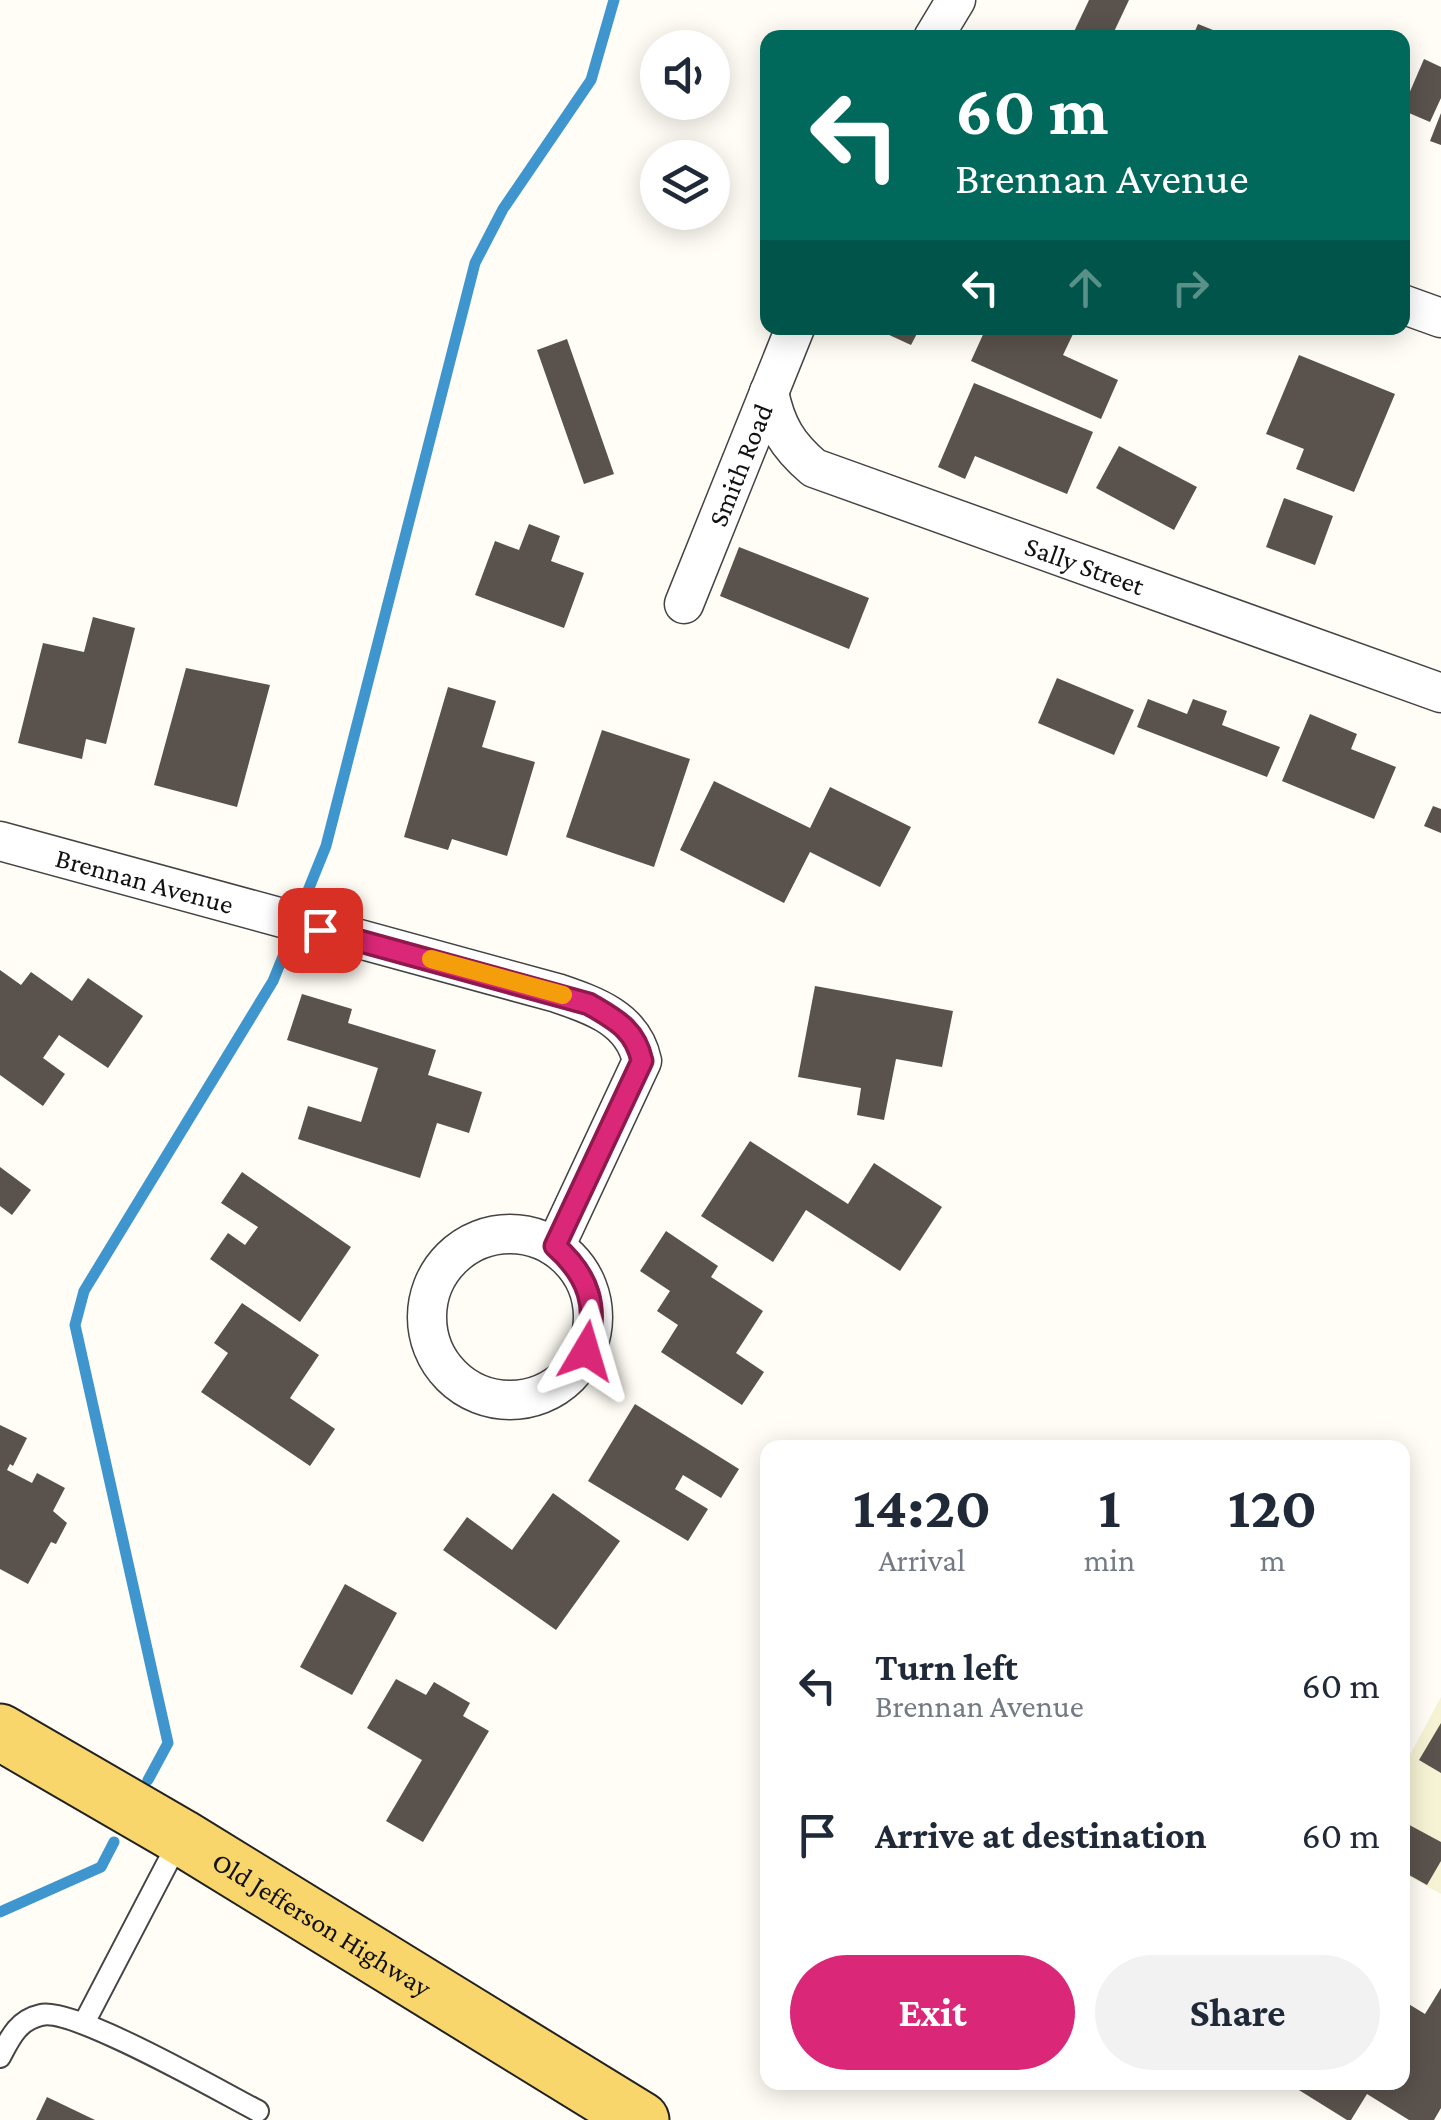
<!DOCTYPE html>
<style>
:root{--surface:#fff;--page:#f2f2f3;--text:#1f2937;--muted:#747a83;--accent:#db2777}
body{margin:0;font-family:"Crimson Pro",serif;background:var(--page);color:var(--text);height:100vh;display:flex;flex-direction:column;font-size:38px;white-space:nowrap}
*{box-sizing:border-box;margin:0}
p{font-size:32px;color:var(--muted)}
.icon{flex:none;width:55px;height:55px;fill:none;stroke:currentColor;stroke-width:2;stroke-linecap:round;stroke-linejoin:round}
.map{position:relative;flex:1;overflow:hidden}
.drawer{position:absolute;left:760px;top:1440px;width:650px;height:650px;display:flex;flex-direction:column;background:var(--surface);border-radius:20px;box-shadow:0 5px 25px #0003}
.drawer>*{flex:none}
.guide{position:absolute;left:760px;top:30px;width:650px;height:305px;border-radius:20px;box-shadow:0 5px 25px #0003;background:#00695c;color:#fff;overflow:hidden}
.buttons{position:absolute;left:640px;top:30px;display:grid;gap:20px}
.buttons a{display:grid;place-items:center;width:90px;height:90px;border-radius:50%;background:var(--surface);box-shadow:0 5px 25px #0003;font-size:50px}
.pin{position:absolute;display:grid;place-items:center;width:85px;height:85px;color:#fff;margin:-42px;border-radius:20px;box-shadow:0 5px 15px #0006}
.me{position:absolute;width:110px;margin:-55px;rotate:7deg;stroke-linejoin:round;filter:drop-shadow(0 0 8px #0008)}
.turn{display:flex;align-items:center;gap:35px;height:210px;padding:0 30px;font-size:45px}
.turn .icon{width:130px;height:130px;stroke-width:2.5}
.turn b{display:block;font-size:70px;line-height:85px}
.lanes{display:flex;align-items:center;height:95px;padding:0 30px;background:#0003;justify-content:center;gap:50px;direction:ltr}
.lanes .off{opacity:.35}
.eta{display:flex;justify-content:space-evenly;align-items:center;height:170px;text-align:center}
.eta b{font-size:60px;font-weight:700;line-height:70px}
.action{display:flex;gap:20px;margin-top:auto;padding:20px 30px}
.action a{flex:1;height:115px;border-radius:60px;background:var(--accent);color:#fff;font-size:40px;font-weight:700;line-height:115px;text-align:center}
.action a+a{background:var(--page);color:var(--text)}
ul{padding:0;list-style:none}
li{display:flex;align-items:center;gap:30px;height:150px;padding:0 30px}
li div{flex:1}
li b{display:block;font-size:38px}
li em{font-style:normal}
.map>svg:first-child{display:block}
.farmland{fill:#f6f3d4}
.lines{fill:none;stroke-linecap:round;stroke-linejoin:round}
.stream{stroke:#3f96cf;stroke-width:11}
.building{fill:#5a524d}
.service-casing{stroke:#444;stroke-width:24}
.minor-casing{stroke:#444;stroke-width:41}
.primary-casing{stroke:#222;stroke-width:59}
.service{stroke:#fff;stroke-width:20}
.minor{stroke:#fff;stroke-width:38}
.primary{stroke:#f9d66b;stroke-width:55}
.route-casing{stroke:#8e194d;stroke-width:25}
.route{stroke:#db2777;stroke-width:18}
.slow{stroke:#f59e0b;stroke-width:18}
.labels{text-anchor:middle;dominant-baseline:central;stroke-width:10;stroke-linejoin:round;paint-order:stroke}
.street-label{font-size:28px;fill:#111;stroke:#fff}
</style>
<div class="map">
<svg width="1441" height="2120" viewBox="0 0 1441 2120">
<rect width="100%" height="100%" fill="#fffdf5"/>
<polygon class="farmland" points="1441,1697 1441,1894 1403,1873 1403,1768"/>
<g class="lines">
<g class="stream">
<polyline points="307,893 326,846 475,263 503,209 591,80 614,0"/>
<polyline points="148,1780 168,1743 75,1325 84,1291 273,981 284,954"/>
<polyline points="0,1912 101,1867 114,1842"/>
</g>
</g>
<g class="building">
<polygon points="1089,0 1129,0 1111,38 1071,38"/>
<polygon points="1198,24 1223,34 1222,38 1192,38"/>
<polygon points="1424,59 1441,67 1441,98 1430,122 1402,110"/>
<polygon points="1441,113 1441,145 1430,141"/>
<polygon points="874,328 920,328 911,345"/>
<polygon points="986,328 1058,328 1073,334 1063,355 1118,380 1101,419 971,361"/>
<polygon points="567,339 614,474 584,484 537,350"/>
<polygon points="1299,355 1395,394 1354,492 1296,469 1304,449 1266,434"/>
<polygon points="974,383 1093,432 1067,494 975,456 965,479 938,467"/>
<polygon points="1119,446 1197,487 1174,530 1096,488"/>
<polygon points="1284,498 1333,516 1315,565 1266,547"/>
<polygon points="529,524 560,536 551,561 584,573 564,628 475,595 495,541 519,550"/>
<polygon points="739,547 869,598 849,649 720,596"/>
<polygon points="93,617 135,628 106,744 86,739 82,759 18,743 43,643 84,652"/>
<polygon points="186,668 270,685 237,807 154,785"/>
<polygon points="1057,678 1134,710 1114,755 1038,723"/>
<polygon points="448,687 496,701 482,747 535,762 507,856 452,839 448,850 404,837"/>
<polygon points="1148,699 1187,714 1193,699 1227,711 1222,725 1280,747 1267,777 1137,727"/>
<polygon points="1310,714 1357,734 1351,749 1396,767 1374,819 1282,781"/>
<polygon points="602,730 690,759 654,867 566,837"/>
<polygon points="714,781 810,828 830,787 911,827 880,887 810,852 784,903 680,850"/>
<polygon points="1433,806 1441,809 1441,833 1424,826"/>
<polygon points="0,970 21,985 31,972 72,1001 88,978 143,1016 108,1068 59,1035 43,1058 65,1074 43,1106 0,1075"/>
<polygon points="815,986 953,1011 942,1067 896,1059 884,1120 857,1115 861,1088 798,1077"/>
<polygon points="302,994 352,1009 348,1023 436,1050 428,1075 482,1092 469,1133 437,1123 420,1178 298,1139 308,1106 361,1122 378,1068 287,1040"/>
<polygon points="750,1141 848,1204 874,1163 942,1207 900,1271 806,1210 773,1262 701,1216"/>
<polygon points="0,1167 31,1190 12,1215 0,1206"/>
<polygon points="242,1172 351,1247 300,1322 210,1259 228,1233 245,1245 258,1227 221,1203"/>
<polygon points="666,1231 718,1266 711,1277 763,1311 736,1353 764,1372 742,1405 661,1352 678,1325 657,1311 670,1291 640,1271"/>
<polygon points="242,1303 319,1355 290,1398 335,1429 310,1466 201,1392 228,1353 214,1343"/>
<polygon points="635,1404 739,1469 721,1498 683,1475 675,1489 708,1509 688,1541 588,1481"/>
<polygon points="0,1425 27,1438 13,1466 10,1464 7,1470 32,1483 37,1473 65,1488 53,1511 67,1523 56,1544 51,1542 28,1584 0,1569"/>
<polygon points="553,1493 620,1541 556,1630 443,1550 467,1517 512,1550"/>
<polygon points="345,1584 397,1613 352,1695 300,1667"/>
<polygon points="396,1679 426,1695 434,1682 470,1703 463,1716 489,1731 423,1842 386,1821 422,1760 367,1728"/>
<polygon points="1441,1723 1441,1773 1419,1760"/>
<polygon points="1402,1821 1441,1842 1441,1861 1427,1885 1402,1871"/>
<polygon points="1441,1988 1441,2108 1434,2120 1409,2120 1367,2094 1351,2120 1347,2120 1294,2087 1297,2082 1402,2082 1402,2000 1425,2014"/>
<polygon points="47,2097 95,2120 36,2120"/>
</g>
<g class="lines">
<defs>
<g id="service">
<polyline points="84,2023 180,1839"/>
<path d="M0 2057C10 2038 18 2020 41 2015 74 2007 221 2092 258 2111"/>
</g>
<g id="minor">
<polyline points="933,38 956,0"/>
<polyline points="1402,304 1441,318"/>
<path id="s1" d="M769 392C776 426 787 445 814 468L1441 693"/>
<path id="s2" d="M684 604 795 328"/>
<path id="s3" d="M0 841 557 993C595 1006 633 1019 642 1061L555 1247"/>
<circle cx="510" cy="1317" r="83"/>
</g>
<g id="primary">
<path id="s4" d="M0 1732 181 1837 641 2120"/>
</g>
</defs>
<use href="#service" class="service-casing"/>
<use href="#minor" class="minor-casing"/>
<use href="#primary" class="primary-casing"/>
<use href="#service" class="service"/>
<use href="#minor" class="minor"/>
<use href="#primary" class="primary"/>
</g>
<g class="lines">
<defs>
<path id="route" d="M320 930 589 1004C616 1020 635 1029 642 1061L555 1246C589 1276 599 1307 586 1351"/>
</defs>
<use href="#route" class="route-casing"/>
<use href="#route" class="route"/>
<polyline class="slow" points="431,959 563,995"/>
</g>
<g class="labels">
<g class="street-label">
<text stroke="none"><textPath href="#s2" startOffset="150">Smith Road</textPath></text>
<text stroke="none"><textPath href="#s1" startOffset="378">Sally Street</textPath></text>
<text stroke="none"><textPath href="#s3" startOffset="150">Brennan Avenue</textPath></text>
<text stroke="none"><textPath href="#s4" startOffset="375">Old Jefferson Highway</textPath></text>
</g>
</g>
</svg>
<div class="buttons">
<a><svg class="icon" aria-label="sound" viewBox="0 0 24 24"><path d="M4 9h4l5-4v14l-5-4H4zM17 9q2 3 0 6"/></svg></a>
<a><svg class="icon" aria-label="layers" viewBox="0 0 24 24"><path d="M12 4l9 5-9 5-9-5zM3 14l9 5 9-5"/></svg></a>
</div>
<div class="pin" style="left:320px;top:930px;background:#d93025"><svg class="icon" aria-label="arrive" viewBox="0 0 24 24"><path d="M6 21V4h12l-3 4 3 4H6"/></svg></div>
<svg class="me" style="left:586px;top:1351px" viewBox="-20 -20 40 40"><path d="M0-17L14 15 0 8-14 15z" fill="#db2777" stroke="#fff" stroke-width="4"/></svg>
<div class="guide">
<div class="turn"><svg class="icon" aria-label="left" viewBox="0 0 24 24"><path d="M17 20v-9H6M10 6l-5 5 5 5"/></svg><div><b>60 m</b>Brennan Avenue</div></div>
<div class="lanes"><svg class="icon" aria-label="left" viewBox="0 0 24 24"><path d="M17 20v-9H6M10 6l-5 5 5 5"/></svg><svg class="icon off" aria-label="ahead" viewBox="0 0 24 24"><path d="M12 20V5M6 11l6-6 6 6"/></svg><svg class="icon off" aria-label="right" viewBox="0 0 24 24"><path d="M7 20v-9h11M14 6l5 5-5 5"/></svg></div>
</div>
<section class="drawer">
<div class="eta">
<div><b>14:20</b><p>Arrival</p></div>
<div><b>1</b><p>min</p></div>
<div><b>120</b><p>m</p></div>
</div>
<ul>
<li><svg class="icon" aria-label="left" viewBox="0 0 24 24"><path d="M17 20v-9H6M10 6l-5 5 5 5"/></svg><div><b>Turn left</b><p>Brennan Avenue</p></div><em>60 m</em></li>
<li><svg class="icon" aria-label="arrive" viewBox="0 0 24 24"><path d="M6 21V4h12l-3 4 3 4H6"/></svg><div><b>Arrive at destination</b></div><em>60 m</em></li>
</ul>
<div class="action"><a>Exit</a><a>Share</a></div>
</section>
</div>
